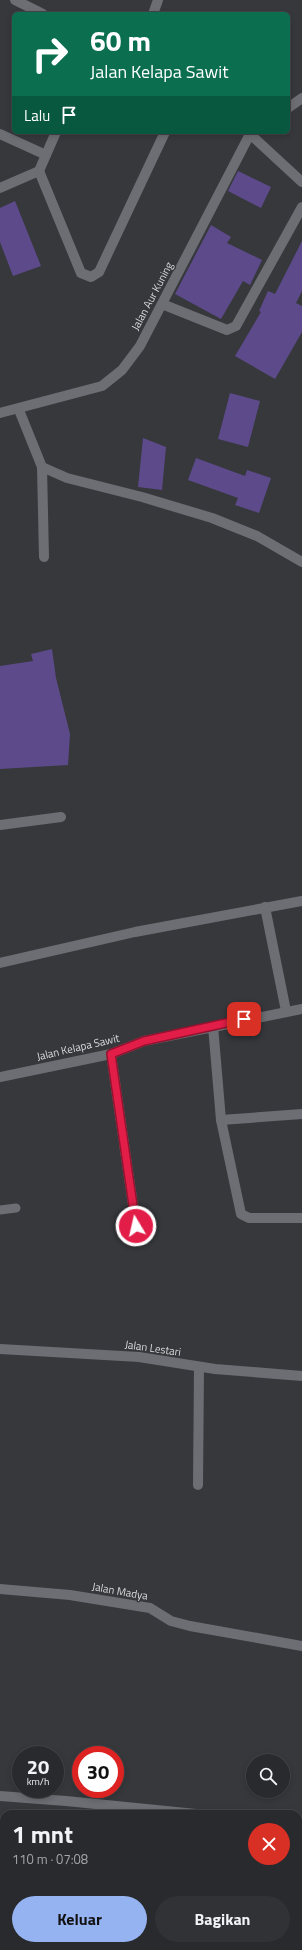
<!DOCTYPE html>
<html lang="id">
<meta charset="utf-8">
<style>
:root{--surface:#282a2d;--page:#303235;--text:#f1f3f6;--muted:#a5a7aa;--line:#444649;--accent:#95b2f1}
body{margin:0;font-family:"Titillium Web",sans-serif;background:var(--page);color:var(--text);height:100vh;display:flex;flex-direction:column;font-size:15px;white-space:nowrap}
*{box-sizing:border-box;margin:0}
p{font-size:13px;color:var(--muted)}
.icon{flex:none;width:22px;height:22px;fill:none;stroke:currentColor;stroke-width:2;stroke-linecap:round;stroke-linejoin:round}
.map{position:relative;flex:1;overflow:hidden}
.side{position:absolute;left:0px;top:1810px;width:302px;height:140px;display:flex;flex-direction:column;background:var(--surface);border-radius:12px 12px 0 0;box-shadow:0 2px 6px #0003,0 0 0 1px var(--line)}
.side>*{flex:none}
.top-card{position:absolute;left:12px;top:12px;width:278px;height:122px;border-radius:6px;box-shadow:0 2px 6px #0003,0 0 0 1px var(--line);background:#0b6e4f;color:#fff;overflow:hidden}
.fabs{position:absolute;left:246px;top:1754px;display:grid;gap:8px}
.fabs a{display:grid;place-items:center;width:44px;height:44px;border-radius:50%;background:var(--surface);box-shadow:0 2px 6px #0003,0 0 0 1px var(--line);font-size:20px}
.speed{position:absolute;left:12px;top:1746px;display:flex;gap:8px;font-size:20px;font-weight:700;text-align:center}
.speed>*{display:grid;place-content:center;width:52px;height:52px;border-radius:50%;background:var(--surface);box-shadow:0 2px 6px #0003,0 0 0 1px var(--line);line-height:1}
.speed small{font-size:10px;font-weight:400}
.speed .limit{border:6px solid #d22;background:#fff;color:#111}
.pin{position:absolute;display:grid;place-items:center;width:34px;height:34px;color:#fff;margin:-17px;border-radius:8px;box-shadow:0 2px 6px #0006}
.me{position:absolute;width:44px;margin:-22px;rotate:351deg;stroke-linejoin:round;filter:drop-shadow(0 0 3px #0008)}
.turn{display:flex;align-items:center;gap:14px;height:84px;padding:0 12px;font-size:18px}
.turn .icon{width:52px;height:52px;stroke-width:2.5}
.turn b{display:block;font-size:28px;line-height:34px}
.then{display:flex;align-items:center;height:38px;padding:0 12px;background:#0003;gap:8px;font-size:15px}
.round{display:grid;place-items:center;flex:none;width:42px;height:42px;border-radius:21px;background:var(--page)}
.overview{display:flex;align-items:center;justify-content:space-between;height:68px;padding:0 12px}
h1{font-size:24px;font-weight:700;line-height:30px}
.primary-button{display:flex;gap:8px;margin-top:auto;padding:8px 12px}
.primary-button a{flex:1;height:46px;border-radius:24px;background:var(--accent);color:#111;font-size:16px;font-weight:700;line-height:46px;text-align:center}
.primary-button a+a{background:var(--page);color:var(--text)}
.map>svg:first-child{display:block}
.building{fill:#5d4a8a}
.lines{fill:none;stroke-linecap:round;stroke-linejoin:round}
.lane{stroke:#6c6e73;stroke-width:9}
.street{stroke:#6c6e73;stroke-width:10}
.secondary{stroke:#6c6e73;stroke-width:10}
.route-casing{stroke:#92132f;stroke-width:10}
.route{stroke:#e11d48;stroke-width:7}
.labels{text-anchor:middle;dominant-baseline:central;stroke-width:3;stroke-linejoin:round;paint-order:stroke}
.street-label{font-size:11px;fill:#d9dadc;stroke:#36383c}
</style>
<div class="map">
<svg width="302" height="1950" viewBox="0 0 302 1950">
<rect width="100%" height="100%" fill="#36383c"/>
<g class="building">
<polygon points="238,171 271,187 261,208 228,191"/>
<polygon points="15,201 41,266 13,276 0,242 0,208"/>
<polygon points="211,225 231,237 227,243 262,260 250,285 243,281 221,319 175,294"/>
<polygon points="302,241 302,291 296,303 302,306 302,332 275,379 235,356 261,312 259,311 268,291 275,294"/>
<polygon points="230,393 260,401 248,447 218,439"/>
<polygon points="143,438 166,447 162,490 138,487"/>
<polygon points="196,458 245,476 247,470 271,478 259,513 235,505 238,498 188,480"/>
<polygon points="52,649 56,678 70,734 68,765 0,769 0,666 33,661 31,654"/>
</g>
<g class="lines">
<polyline class="lane" points="0,1210 16,1208"/>
<g class="street">
<polyline points="15,0 43,14"/>
<polyline points="153,14 158,0"/>
<polyline points="288,108 302,98"/>
<polyline points="250,132 250,134 302,182"/>
<polyline points="0,134 46,155"/>
<polyline points="39,171 81,273 91,277 99,272 165,132"/>
<polyline points="0,188 39,171 56,132"/>
<polyline points="162,304 227,330 236,326 302,207"/>
<polyline points="19,410 42,467 67,478 142,497 212,518 257,536 302,562"/>
<polyline points="0,413 102,386 122,370 140,346 250,134 252,132"/>
<polyline points="42,467 44,557"/>
<polyline points="0,825 61,817"/>
<polyline points="265,907 286,1011"/>
<polyline points="0,963 135,932 302,901"/>
<polyline points="213,1026 221,1120 241,1214 249,1218 302,1218"/>
<polyline points="111,1054 136,1226"/>
<polyline points="0,1077 111,1054 144,1041 302,1009"/>
<polyline points="221,1120 302,1114"/>
<polyline points="0,1349 139,1357 215,1369 302,1376"/>
<polyline points="198,1485 199,1367"/>
<polyline points="0,1589 70,1595 150,1608 171,1621 190,1626 302,1646"/>
<polyline points="144,1950 145,1946"/>
</g>
<g class="secondary">
<polyline points="0,1796 66,1801 196,1814"/>
<polyline points="298,1823 302,1824"/>
</g>
</g>
<g class="lines">
<defs>
<polyline id="route" points="136,1226 111,1054 144,1041 244,1019"/>
</defs>
<use href="#route" class="route-casing"/>
<use href="#route" class="route"/>
</g>
<g class="labels">
<g class="street-label">
<text transform="translate(152 296) rotate(-62)">Jalan Aur Kuning</text>
<text transform="translate(78 1047) rotate(-13)">Jalan Kelapa Sawit</text>
<text transform="translate(153 1348) rotate(8)">Jalan Lestari</text>
<text transform="translate(120 1591) rotate(10)">Jalan Madya</text>
</g>
</g>
</svg>
<div class="fabs">
<a><svg class="icon" aria-label="search" viewBox="0 0 24 24"><circle cx="10" cy="10" r="6"/><path d="M15 15l6 6"/></svg></a>
</div>
<div class="speed"><div>20<small>km/h</small></div><div class="limit">30</div></div>
<div class="pin" style="left:244px;top:1019px;background:#d93025"><svg class="icon" aria-label="arrive" viewBox="0 0 24 24"><path d="M6 21V4h12l-3 4 3 4H6"/></svg></div>
<svg class="me" style="left:136px;top:1226px" viewBox="-20 -20 40 40"><circle r="17" fill="#e11d48" stroke="#fff" stroke-width="3"/><path d="M0-11L8 9 0 5-8 9z" fill="#fff"/></svg>
<div class="top-card">
<div class="turn"><svg class="icon" aria-label="right" viewBox="0 0 24 24"><path d="M7 20v-9h11M14 6l5 5-5 5"/></svg><div><b>60 m</b>Jalan Kelapa Sawit</div></div>
<div class="then">Lalu<svg class="icon" aria-label="arrive" viewBox="0 0 24 24"><path d="M6 21V4h12l-3 4 3 4H6"/></svg></div>
</div>
<section class="side">
<div class="overview"><div><h1>1 mnt</h1><p>110 m · 07:08</p></div><a class="round" style="background:#d93025;color:#fff"><svg class="icon" aria-label="close" viewBox="0 0 24 24"><path d="M6 6l12 12M18 6L6 18"/></svg></a></div>
<div class="primary-button"><a>Keluar</a><a>Bagikan</a></div>
</section>
</div>
